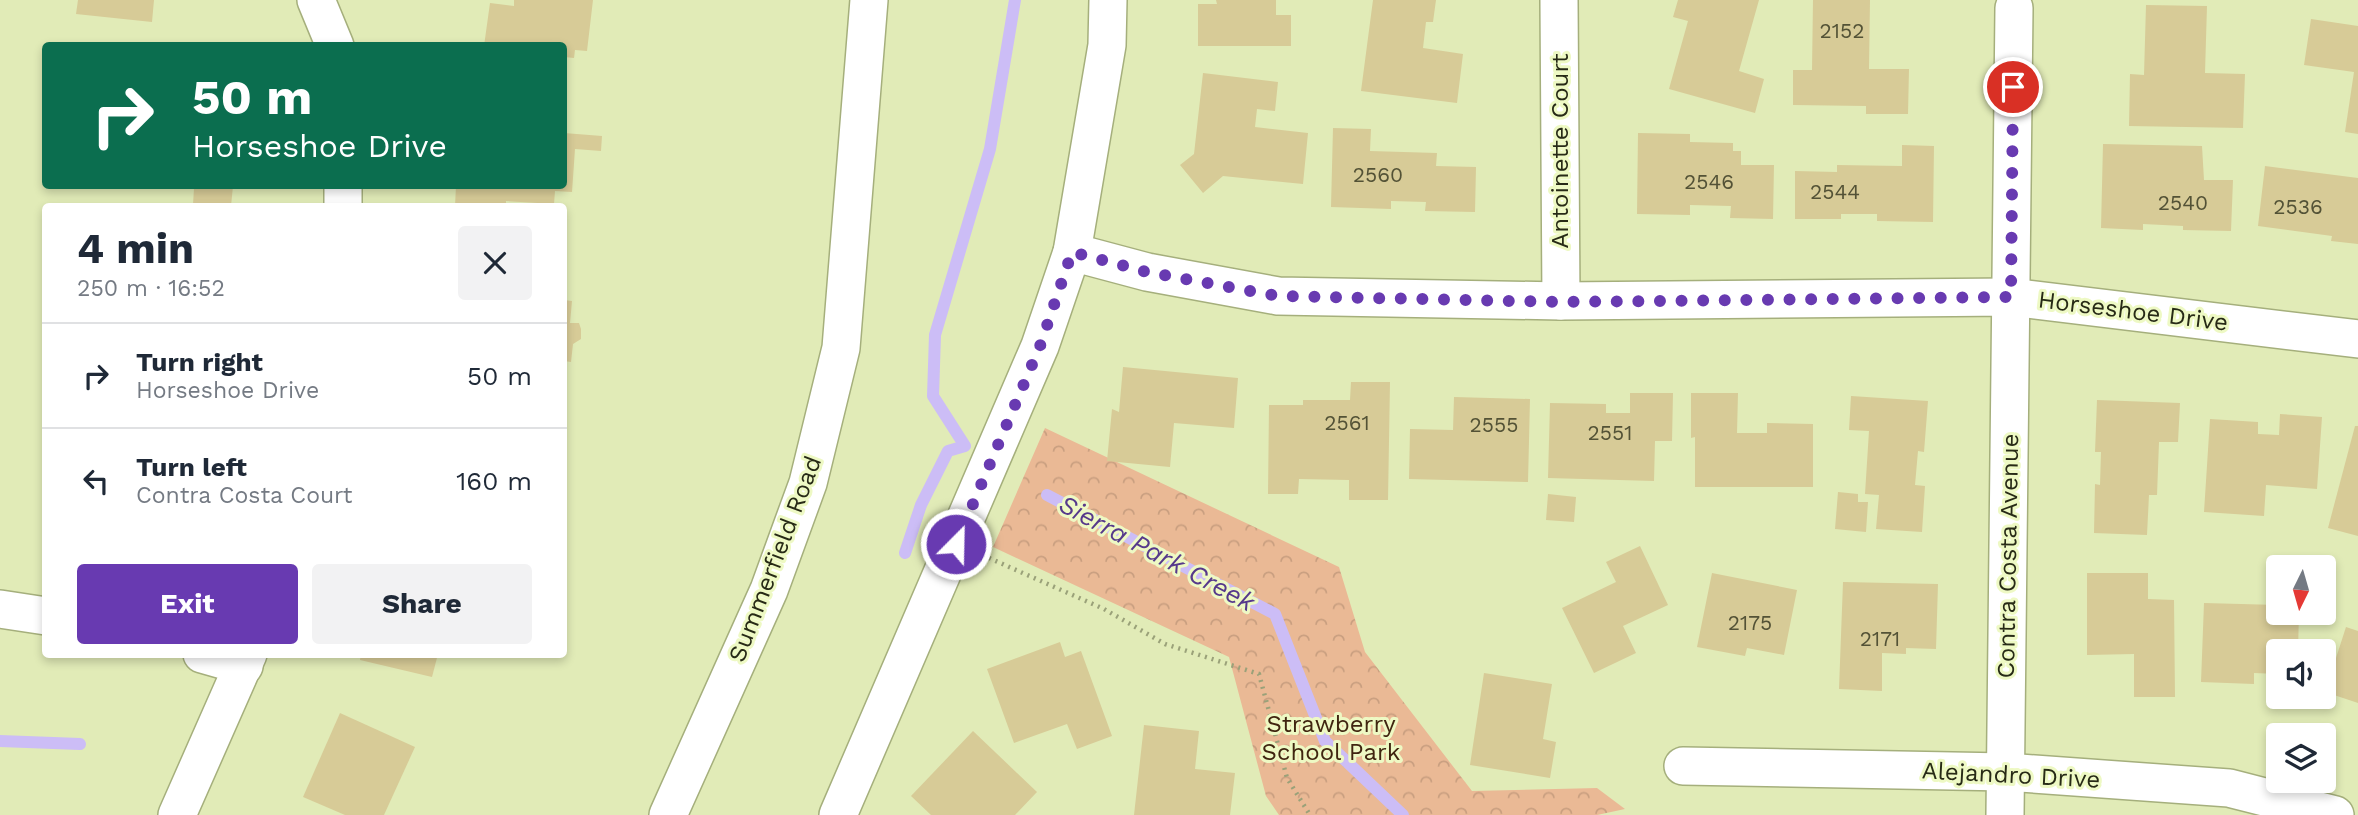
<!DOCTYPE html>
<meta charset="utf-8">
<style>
:root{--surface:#fff;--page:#f2f2f3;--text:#1f2937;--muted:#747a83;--line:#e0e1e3;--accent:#683ab1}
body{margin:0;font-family:"Work Sans",sans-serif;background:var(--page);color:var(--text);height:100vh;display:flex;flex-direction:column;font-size:26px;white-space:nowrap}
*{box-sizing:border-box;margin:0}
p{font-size:23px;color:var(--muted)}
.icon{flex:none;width:38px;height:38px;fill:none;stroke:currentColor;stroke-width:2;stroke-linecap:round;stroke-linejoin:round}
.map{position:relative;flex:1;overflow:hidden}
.drawer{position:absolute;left:42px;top:203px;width:525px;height:455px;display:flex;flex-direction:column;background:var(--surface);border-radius:7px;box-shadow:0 4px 10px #0003}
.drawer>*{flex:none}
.banner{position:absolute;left:42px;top:42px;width:525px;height:147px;border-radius:7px;box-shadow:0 4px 10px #0003;background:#0b6e4f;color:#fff;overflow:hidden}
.needle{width:46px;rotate:185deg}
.controls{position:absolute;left:2266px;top:555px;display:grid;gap:14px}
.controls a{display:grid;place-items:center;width:70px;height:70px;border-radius:7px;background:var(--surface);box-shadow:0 4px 10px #0003;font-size:35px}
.pin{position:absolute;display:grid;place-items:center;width:60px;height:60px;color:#fff;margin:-30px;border:4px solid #fff;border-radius:50%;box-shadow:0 2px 7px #0007}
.me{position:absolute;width:77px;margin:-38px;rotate:23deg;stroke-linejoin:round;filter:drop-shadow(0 0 5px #0008)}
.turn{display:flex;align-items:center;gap:24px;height:147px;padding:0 35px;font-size:32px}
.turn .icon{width:91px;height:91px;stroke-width:2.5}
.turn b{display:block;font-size:49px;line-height:60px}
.round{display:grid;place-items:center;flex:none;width:74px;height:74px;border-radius:7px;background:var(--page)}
.headline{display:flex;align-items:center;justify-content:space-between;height:119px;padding:0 35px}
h1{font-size:42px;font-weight:700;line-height:52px}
.button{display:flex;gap:14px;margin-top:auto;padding:14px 35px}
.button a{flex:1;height:80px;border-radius:7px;background:var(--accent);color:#fff;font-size:28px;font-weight:700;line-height:80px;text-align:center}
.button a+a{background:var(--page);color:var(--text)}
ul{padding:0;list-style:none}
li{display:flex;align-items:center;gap:21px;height:105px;padding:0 35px;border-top:2px solid var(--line)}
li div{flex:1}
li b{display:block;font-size:26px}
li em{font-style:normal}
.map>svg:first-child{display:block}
.forest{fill:url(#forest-crowns)}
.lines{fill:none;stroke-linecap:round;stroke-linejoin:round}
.stream{stroke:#ccbdf6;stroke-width:12}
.building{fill:#d7cb97}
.minor-casing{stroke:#a5af7c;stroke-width:40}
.path{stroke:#9aa179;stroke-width:4.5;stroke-dasharray:2 5;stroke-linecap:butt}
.minor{stroke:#fff;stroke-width:37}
.route{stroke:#683ab1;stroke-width:12;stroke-dasharray:0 21.6}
.labels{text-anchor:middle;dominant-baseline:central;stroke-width:6;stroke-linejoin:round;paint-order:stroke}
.number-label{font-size:21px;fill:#535236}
.street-label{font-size:24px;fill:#272a16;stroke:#eef9c4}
.park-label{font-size:24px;fill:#402510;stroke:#eef9c4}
.water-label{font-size:26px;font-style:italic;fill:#56398b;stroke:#eef9c4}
</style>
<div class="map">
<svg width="2358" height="815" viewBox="0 0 2358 815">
<defs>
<pattern id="forest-crowns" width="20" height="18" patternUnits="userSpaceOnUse" patternTransform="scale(1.75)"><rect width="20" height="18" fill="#eab995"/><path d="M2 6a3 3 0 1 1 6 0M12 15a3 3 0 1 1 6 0" fill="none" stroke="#c99f80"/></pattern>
</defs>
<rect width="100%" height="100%" fill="#e1ebb7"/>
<polygon class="forest" points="1045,428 1339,567 1365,652 1472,791 1597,788 1625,809 1597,815 1279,815 1266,796 1229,657 993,547"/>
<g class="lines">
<g class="stream">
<polyline points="1047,495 1275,614 1325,741 1403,815"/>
<polyline points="905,553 921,505 948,451 965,446 933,396 935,335 990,149 1015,0"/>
<polyline points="0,741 80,744"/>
</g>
</g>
<g class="building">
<polygon points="78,0 154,0 152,22 76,14"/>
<polygon points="514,0 593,0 587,51 575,50 574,58 564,57 564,46 484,46 490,3 514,6"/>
<polygon points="1216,0 1276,0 1276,15 1291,15 1291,46 1198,46 1198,4 1217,4"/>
<polygon points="1373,0 1436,0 1433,22 1426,22 1423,48 1463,54 1457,103 1361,91"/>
<polygon points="1678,0 1759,0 1739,71 1764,79 1755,113 1669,89 1688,21 1673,17"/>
<polygon points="1813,0 1870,0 1869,69 1909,69 1908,114 1866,114 1866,106 1793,105 1793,70 1812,70"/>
<polygon points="2146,5 2207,6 2205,73 2245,74 2243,128 2129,126 2130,74 2144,75"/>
<polygon points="2311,19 2358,26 2358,134 2345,132 2354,72 2304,65"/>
<polygon points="1203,73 1278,82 1275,111 1257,109 1255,127 1308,133 1303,184 1223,176 1203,193 1180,165 1194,154"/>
<polygon points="1333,128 1371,129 1370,151 1437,153 1436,166 1476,167 1475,212 1425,211 1426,202 1391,201 1391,209 1331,207"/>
<polygon points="564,133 602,136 601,151 575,149 572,192 555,191 554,204 506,201 506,206 455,206 456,186 564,186"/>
<polygon points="1638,133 1690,134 1690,142 1733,143 1733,151 1741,151 1741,165 1774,165 1773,219 1730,218 1731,206 1690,205 1690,215 1637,214"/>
<polygon points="2103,144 2202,146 2204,180 2233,180 2231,231 2183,230 2183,226 2143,224 2143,230 2101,228"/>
<polygon points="1902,145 1934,146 1933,222 1877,221 1877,214 1841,214 1841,219 1795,219 1795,171 1837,172 1837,165 1902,166"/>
<polygon points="2265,166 2358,178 2358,244 2331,241 2332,236 2258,226"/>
<polygon points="183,186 233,186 231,206 193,205 194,188 183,187"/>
<polygon points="564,300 572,301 570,323 579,323 581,329 581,339 573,344 571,362 564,361"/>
<polygon points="1123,367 1238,378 1234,428 1174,423 1170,467 1107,461 1112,409 1119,412"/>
<polygon points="1351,382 1390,382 1388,500 1349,500 1349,480 1299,479 1298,494 1268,494 1269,405 1303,405 1303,400 1350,400"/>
<polygon points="1630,393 1673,393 1672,441 1655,441 1654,481 1548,478 1550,403 1606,404 1606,413 1630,413"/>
<polygon points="1691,393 1738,393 1737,433 1767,433 1767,423 1813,424 1813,487 1695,487 1695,437 1691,438"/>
<polygon points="1851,396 1928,401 1924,452 1918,451 1915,485 1925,486 1922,532 1876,529 1879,495 1865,494 1869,431 1849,430"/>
<polygon points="1454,397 1530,399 1528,482 1409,479 1410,429 1453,430"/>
<polygon points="2097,400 2180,403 2178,442 2159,442 2157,495 2149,495 2147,535 2094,533 2095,484 2100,485 2101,452 2095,452"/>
<polygon points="2280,414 2322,417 2317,489 2266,485 2264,516 2204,512 2210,419 2258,422 2258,434 2279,435"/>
<polygon points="2355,426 2358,426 2358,536 2328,528"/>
<polygon points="1838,492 1858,494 1858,502 1868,502 1866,532 1835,529"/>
<polygon points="1548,494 1576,497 1574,522 1546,520"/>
<polygon points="1640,546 1668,605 1623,626 1636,653 1594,673 1562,608 1616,582 1606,562"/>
<polygon points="1712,573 1797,590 1784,655 1747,648 1745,656 1697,647"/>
<polygon points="2087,573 2148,573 2148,599 2174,600 2175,697 2134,697 2134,654 2087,655"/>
<polygon points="1843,582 1938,584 1936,649 1906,648 1906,654 1882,653 1882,691 1839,689"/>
<polygon points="2204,603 2278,605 2278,612 2299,612 2298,651 2278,651 2278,674 2254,673 2254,684 2201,682"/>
<polygon points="2346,627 2358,631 2358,703 2325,692"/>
<polygon points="1060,642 1065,657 1081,651 1112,736 1077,749 1067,724 1014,743 987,669"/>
<polygon points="361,654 438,654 432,677 360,660"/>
<polygon points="1484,673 1552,684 1543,739 1556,742 1550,778 1470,765"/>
<polygon points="340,713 415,747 384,815 345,815 303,797"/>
<polygon points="1144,725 1199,731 1195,769 1235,773 1230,815 1134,815"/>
<polygon points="973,731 1037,792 1015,815 931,815 911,796"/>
</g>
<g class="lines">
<defs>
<g id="minor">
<polyline points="316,0 335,46"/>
<polyline points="1559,0 1561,301"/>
<polyline points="343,186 343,206"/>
<polyline points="1072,252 1147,272 1278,296 1561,301 2011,297 2358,339"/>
<polyline points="0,609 46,616"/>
<polyline points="202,654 244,666"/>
<polyline points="1683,766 2006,772 2229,788 2335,815"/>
<polyline points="177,815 248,654"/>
<polyline points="668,815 769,590 808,483 841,348 869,0"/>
<polyline points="838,815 1040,346 1072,252 1107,45 1108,0"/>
<polyline points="2005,815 2014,8"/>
</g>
</defs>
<use href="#minor" class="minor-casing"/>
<polyline class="path" points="989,558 1104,609 1165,644 1259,674 1287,778 1310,815"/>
<use href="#minor" class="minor"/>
</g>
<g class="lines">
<polyline class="route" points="956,544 1040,346 1072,252 1147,272 1278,296 1561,302 2011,297 2013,87"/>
</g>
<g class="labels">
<g class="number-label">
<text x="1842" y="30">2152</text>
<text x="1378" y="174">2560</text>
<text x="1709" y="181">2546</text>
<text x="1835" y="191">2544</text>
<text x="2183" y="202">2540</text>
<text x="2298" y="206">2536</text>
<text x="1347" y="422">2561</text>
<text x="1494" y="424">2555</text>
<text x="1610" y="432">2551</text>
<text x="1750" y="622">2175</text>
<text x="1880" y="638">2171</text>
</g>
<g class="street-label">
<text transform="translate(1560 151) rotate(-90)">Antoinette Court</text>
<text transform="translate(2133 311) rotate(7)">Horseshoe Drive</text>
<text transform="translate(2008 556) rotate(-89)">Contra Costa Avenue</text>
<text transform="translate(775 559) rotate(-69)">Summerfield Road</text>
<text transform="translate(2011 775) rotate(3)">Alejandro Drive</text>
</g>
<g class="park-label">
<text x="1331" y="724">Strawberry<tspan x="1331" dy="28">School Park</tspan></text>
</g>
<g class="water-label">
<text transform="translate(1157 553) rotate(28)">Sierra Park Creek</text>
</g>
</g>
</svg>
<div class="controls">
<a><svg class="needle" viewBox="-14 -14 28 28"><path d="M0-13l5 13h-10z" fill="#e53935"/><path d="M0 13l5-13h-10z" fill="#747a83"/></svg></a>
<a><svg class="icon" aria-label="sound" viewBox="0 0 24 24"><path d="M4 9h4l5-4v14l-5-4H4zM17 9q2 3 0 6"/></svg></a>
<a><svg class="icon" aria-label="layers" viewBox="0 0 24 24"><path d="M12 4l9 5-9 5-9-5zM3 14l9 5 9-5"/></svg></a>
</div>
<div class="pin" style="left:2013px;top:87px;background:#d93025"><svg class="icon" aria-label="arrive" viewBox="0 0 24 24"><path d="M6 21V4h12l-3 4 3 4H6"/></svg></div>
<svg class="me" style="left:956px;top:544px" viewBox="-20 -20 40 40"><circle r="17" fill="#683ab1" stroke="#fff" stroke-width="3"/><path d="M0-11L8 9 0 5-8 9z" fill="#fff"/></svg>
<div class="banner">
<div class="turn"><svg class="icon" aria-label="right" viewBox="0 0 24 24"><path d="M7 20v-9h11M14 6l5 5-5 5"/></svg><div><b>50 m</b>Horseshoe Drive</div></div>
</div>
<section class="drawer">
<div class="headline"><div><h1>4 min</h1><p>250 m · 16:52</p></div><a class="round"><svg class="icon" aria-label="close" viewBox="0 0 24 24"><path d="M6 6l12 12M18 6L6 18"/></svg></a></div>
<ul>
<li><svg class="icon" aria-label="right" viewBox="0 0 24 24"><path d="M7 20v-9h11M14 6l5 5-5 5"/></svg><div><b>Turn right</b><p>Horseshoe Drive</p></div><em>50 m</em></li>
<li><svg class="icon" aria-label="left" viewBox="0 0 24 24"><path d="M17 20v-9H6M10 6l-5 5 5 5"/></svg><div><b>Turn left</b><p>Contra Costa Court</p></div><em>160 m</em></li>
</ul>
<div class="button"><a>Exit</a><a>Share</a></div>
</section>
</div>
